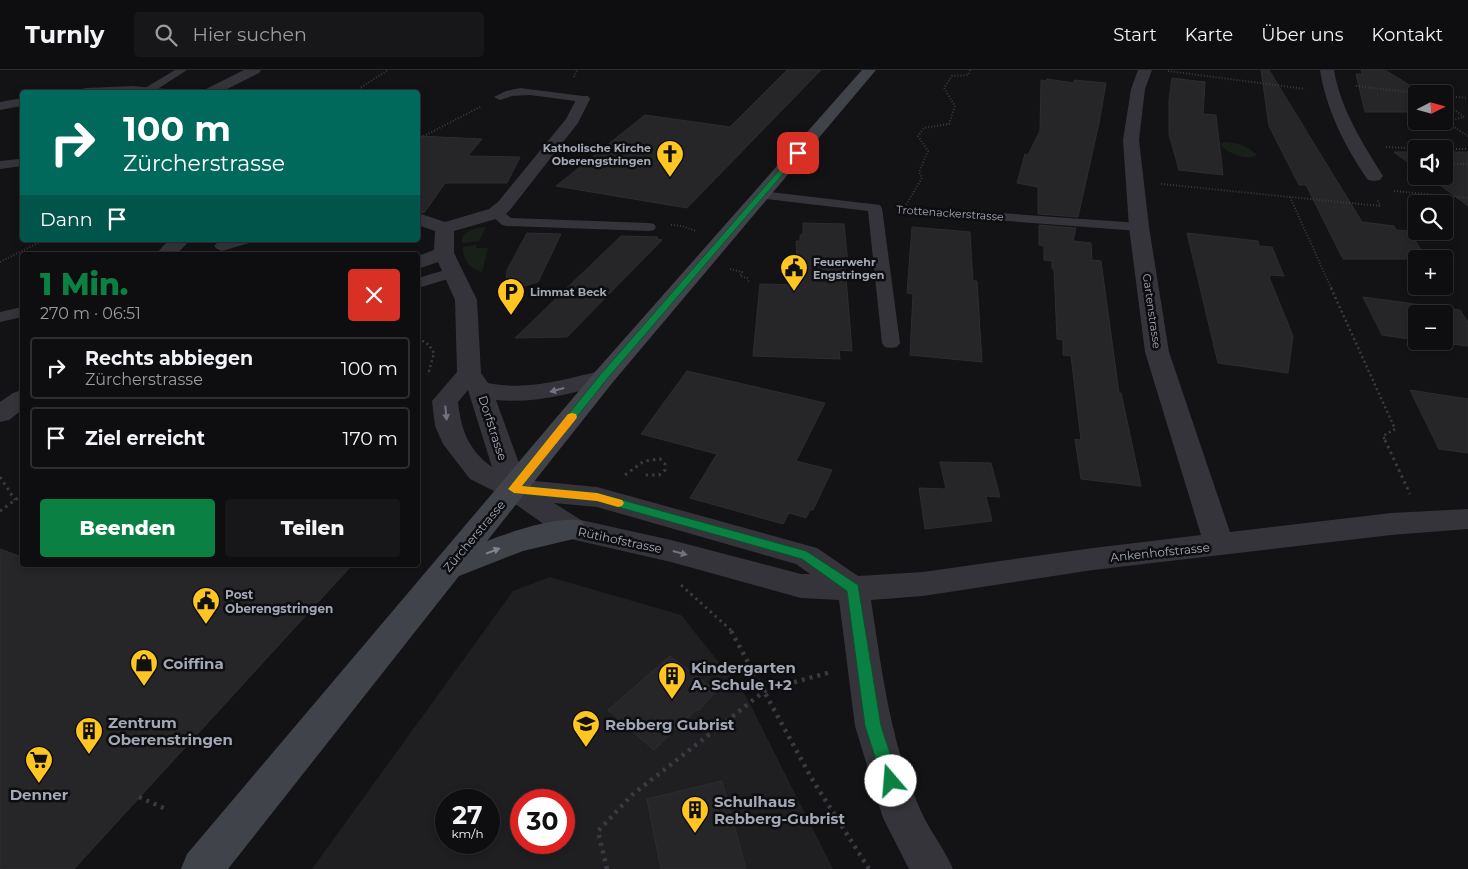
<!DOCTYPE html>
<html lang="de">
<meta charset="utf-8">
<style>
:root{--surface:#0e0e10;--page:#171719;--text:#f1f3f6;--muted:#9b9c9f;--line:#2e2e30;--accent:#0b8043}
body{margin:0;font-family:Montserrat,sans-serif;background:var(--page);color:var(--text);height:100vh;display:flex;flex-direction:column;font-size:19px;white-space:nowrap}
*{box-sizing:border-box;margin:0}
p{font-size:16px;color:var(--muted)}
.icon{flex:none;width:28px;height:28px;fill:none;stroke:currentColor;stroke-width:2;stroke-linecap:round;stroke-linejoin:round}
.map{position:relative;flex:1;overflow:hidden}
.side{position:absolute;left:20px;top:182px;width:400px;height:315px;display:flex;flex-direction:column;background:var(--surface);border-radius:5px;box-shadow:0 2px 8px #0003,0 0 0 1px var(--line)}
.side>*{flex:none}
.banner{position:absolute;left:20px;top:20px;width:400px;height:152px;border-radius:5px;box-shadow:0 2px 8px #0003,0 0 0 1px var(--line);background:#00695c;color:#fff;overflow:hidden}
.needle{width:32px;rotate:84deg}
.controls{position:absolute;left:1408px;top:15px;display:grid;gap:10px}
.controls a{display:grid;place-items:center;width:45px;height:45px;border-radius:5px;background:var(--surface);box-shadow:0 2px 8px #0003,0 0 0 1px var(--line);font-size:25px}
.speed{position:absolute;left:435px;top:719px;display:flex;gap:10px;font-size:25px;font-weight:700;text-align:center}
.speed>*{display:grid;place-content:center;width:65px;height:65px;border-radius:50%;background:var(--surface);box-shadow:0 2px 8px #0003,0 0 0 1px var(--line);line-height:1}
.speed small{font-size:12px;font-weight:400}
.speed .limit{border:8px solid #d22;background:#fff;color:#111}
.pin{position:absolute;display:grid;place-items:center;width:42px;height:42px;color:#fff;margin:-21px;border-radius:10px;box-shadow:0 2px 8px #0006}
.me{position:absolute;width:55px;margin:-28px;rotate:342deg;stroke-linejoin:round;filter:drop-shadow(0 0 4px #0008)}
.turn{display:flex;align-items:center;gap:18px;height:105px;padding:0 20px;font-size:22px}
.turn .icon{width:65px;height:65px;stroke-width:2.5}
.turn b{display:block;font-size:35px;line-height:42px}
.then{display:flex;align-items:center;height:48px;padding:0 20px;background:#0003;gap:10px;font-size:19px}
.round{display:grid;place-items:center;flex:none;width:52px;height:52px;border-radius:5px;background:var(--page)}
.headline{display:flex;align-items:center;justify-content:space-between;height:85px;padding:0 20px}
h1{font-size:30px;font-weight:800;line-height:38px;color:var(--accent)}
.button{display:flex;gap:10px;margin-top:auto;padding:10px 20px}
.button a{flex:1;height:58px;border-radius:5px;background:var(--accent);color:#fff;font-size:20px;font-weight:800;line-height:58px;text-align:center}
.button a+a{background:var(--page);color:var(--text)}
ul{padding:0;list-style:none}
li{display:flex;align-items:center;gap:15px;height:62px;margin:0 10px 8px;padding:0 10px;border:2px solid var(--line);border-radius:5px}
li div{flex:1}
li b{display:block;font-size:19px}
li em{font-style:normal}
header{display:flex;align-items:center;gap:30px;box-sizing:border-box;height:70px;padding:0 25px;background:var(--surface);border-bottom:1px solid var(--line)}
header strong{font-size:24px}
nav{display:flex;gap:28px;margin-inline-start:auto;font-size:18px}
.search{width:350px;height:45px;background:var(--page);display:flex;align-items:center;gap:12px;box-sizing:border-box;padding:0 18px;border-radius:5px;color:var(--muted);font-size:19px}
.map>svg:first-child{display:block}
.built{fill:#1f1f22;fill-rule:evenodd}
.green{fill:#19201a}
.building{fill:#262629;stroke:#2d2d31}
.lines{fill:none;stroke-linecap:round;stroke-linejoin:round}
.path-far3{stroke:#393b41;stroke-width:2;stroke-dasharray:1 2;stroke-linecap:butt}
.path-far2{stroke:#393b41;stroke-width:2.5;stroke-dasharray:2 3;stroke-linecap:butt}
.path-far1{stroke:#393b41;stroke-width:3;stroke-dasharray:2.5 4;stroke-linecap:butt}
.path{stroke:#393b41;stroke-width:4.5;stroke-dasharray:3 5;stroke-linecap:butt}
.lane{fill:#34343a;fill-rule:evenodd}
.street{fill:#34343a;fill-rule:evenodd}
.secondary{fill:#41434a;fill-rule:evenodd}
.oneway{fill:#71747f}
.oneway2{fill:#818591}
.route{fill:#0b8043;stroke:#07532c}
.slow{fill:#f59e0b}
.labels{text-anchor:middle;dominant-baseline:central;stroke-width:5;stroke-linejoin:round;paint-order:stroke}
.far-poi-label{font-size:11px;font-weight:bold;fill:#a3a8b7;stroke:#0e0e10;text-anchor:start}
.far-street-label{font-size:11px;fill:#a3a8b7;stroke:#0e0e10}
.street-label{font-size:12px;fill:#a3a8b7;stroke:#0e0e10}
.poi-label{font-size:12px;font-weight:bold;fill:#a3a8b7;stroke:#0e0e10;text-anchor:start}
.near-poi-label{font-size:15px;font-weight:bold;fill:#a3a8b7;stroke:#0e0e10;text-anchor:start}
</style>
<header>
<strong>Turnly</strong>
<div class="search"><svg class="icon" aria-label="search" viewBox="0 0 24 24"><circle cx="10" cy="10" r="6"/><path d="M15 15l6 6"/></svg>Hier suchen</div>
<nav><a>Start</a><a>Karte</a><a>Über uns</a><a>Kontakt</a></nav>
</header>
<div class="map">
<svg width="1468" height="799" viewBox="0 0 1468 799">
<rect width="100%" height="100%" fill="#131315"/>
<path class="built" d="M550 507 681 545 746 626 833 799H312L513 521ZM446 730H489V772H446ZM521 730H564V772H521Z"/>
<g class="green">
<path d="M1224 72C1235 72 1248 76 1256 84L1255 86C1245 90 1231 84 1222 77L1221 73Z"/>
<path d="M486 157 479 171 462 173C461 160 475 158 486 157Z"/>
<path d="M476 175V178H488L482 202C469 197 463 191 463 177Z"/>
</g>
<g class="building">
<polygon points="787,0 821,0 687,138 556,116 645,45 730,57"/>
<polygon points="1261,0 1269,0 1362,152 1394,156 1396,160 1409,161 1427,189 1343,189 1306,115 1299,115 1269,56"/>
<polygon points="1361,0 1385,0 1424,24 1416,24 1416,42 1365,42 1356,4 1362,4"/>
<polygon points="1172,8 1205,12 1203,44 1216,45 1223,105 1179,100 1169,64 1169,30"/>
<polygon points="1047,9 1074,13 1074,10 1106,13 1099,53 1078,147 1038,144 1038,117 1017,113 1025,84 1028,85 1040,61 1041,10 1046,11"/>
<polygon points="418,66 482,69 468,86 520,87 507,113 445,113 424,143 418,141"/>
<polygon points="1394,82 1416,82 1416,98"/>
<polygon points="1444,82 1468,82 1468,136 1428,106 1444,106"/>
<polygon points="803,153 844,154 848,194 845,194 852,281 839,280 840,289 753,286 760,214 798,215 796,171 800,171 800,165 803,165"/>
<polygon points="1039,155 1076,158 1073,171 1091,173 1092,190 1101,191 1119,323 1121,323 1141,416 1081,409 1075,369 1081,370 1071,286 1063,285 1063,270 1057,269 1054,199 1052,199 1052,191 1044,190 1044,176 1039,175"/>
<polygon points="912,157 970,162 973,211 977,211 982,292 910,285 913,224 907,223"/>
<polygon points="527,163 561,164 538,212 505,222 507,200"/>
<polygon points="1187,163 1258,171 1259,176 1272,177 1284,206 1270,205 1270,207 1269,207 1293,266 1288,303 1218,293"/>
<polygon points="621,166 658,167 656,169 662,170 567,267 515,268"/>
<polygon points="1363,227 1460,240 1468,252 1468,276 1429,271 1444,271 1444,244 1416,244 1416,270 1382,265"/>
<polygon points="687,301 825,333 796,391 832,400 813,440 810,440 806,448 789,443 783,454 690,428 717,384 641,364"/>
<polygon points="1410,320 1468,329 1468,383 1439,379"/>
<polygon points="940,392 991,393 1000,427 986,426 992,451 925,459 919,418 946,419"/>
<polygon points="0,479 22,487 22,495 352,495 74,799 0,799"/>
<polygon points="670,586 716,621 698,641 696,640 654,680 608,640"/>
<polygon points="722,711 746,799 661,799 647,729"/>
</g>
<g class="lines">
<g class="path-far3">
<polyline points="1168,1 1305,19"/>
<polyline points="574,7 577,0"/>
<polyline points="1356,16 1425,24"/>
<polyline points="363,22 360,18 388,0"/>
<polyline points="1444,26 1468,28"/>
<polyline points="1444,32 1464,47 1446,52 1468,66"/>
<polyline points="1417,52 1446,52 1444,51"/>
<polyline points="418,69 482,36"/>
<polyline points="1386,77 1428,79"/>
<polyline points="1444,79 1468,79"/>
<polyline points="1444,87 1455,94 1468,94"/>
<polyline points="1446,94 1454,94"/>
<polyline points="1161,114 1380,136 1377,129"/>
<polyline points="1394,121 1468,128"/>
<polyline points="1290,127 1332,220"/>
<polyline points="902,140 951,143"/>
<polyline points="903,140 922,108 919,102 928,81 918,66 924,58 949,54 955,36 944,18 952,6 968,5 970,0"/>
<polyline points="671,155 682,156 696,161"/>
<polyline points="0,192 40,172 51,170"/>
<polyline points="730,199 742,202 740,206 747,208 749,212"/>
</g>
<g class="path-far2">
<polyline points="1331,218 1395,359 1383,366 1386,372"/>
<polyline points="418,268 429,275 434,283 428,305"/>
</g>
<g class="path-far1">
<polyline points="1385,370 1410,424"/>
<polyline points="625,405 644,391 660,389 665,394 665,400 659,405 642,405"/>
<polyline points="0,407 15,430"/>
<polyline points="0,441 22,425"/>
<polyline points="681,515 733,562"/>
</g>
<g class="path">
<polyline points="731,561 812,709 869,799"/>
<polyline points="139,727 168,740"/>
<polyline points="607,799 598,761 632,725 766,620 831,602"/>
</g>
<g class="lane">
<polygon points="175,0 187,0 153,22 145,22 143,20 145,18"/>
<polygon points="520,18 583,26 589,29 583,32 530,25 512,26 500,30 494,27 506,21"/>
<polygon points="19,89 22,90 22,96 0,99 0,91"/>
<polygon points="762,121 880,135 882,138 900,273 897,277 891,278 885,277 882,273 868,141 757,128 755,125 757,122"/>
<polygon points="496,139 501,140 511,148 649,153 654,154 656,157 654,160 649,161 507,156 502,155 489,143 491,140"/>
<polygon points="972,141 1139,153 1144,154 1146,157 1144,160 1139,161 967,148 965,145 967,142"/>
<polygon points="227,170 252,170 249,173 222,181 217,179 214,176 217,173"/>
<polygon points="452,198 458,200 460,203 458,206 418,218 418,208"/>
<polygon points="22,237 22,247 0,252 0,242"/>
</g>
<g class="street">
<polygon points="244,0 261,0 259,3 221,22 204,22 206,19"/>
<path d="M1138 0H1152L1145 19 1139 70 1149 157 1169 282 1230 462 1391 443 1468 439V459L1391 465 1093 500 923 526 871 530C882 601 890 672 920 739 929 760 944 778 953 799H909L883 748 855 656 839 530 801 528 671 492 562 467 504 426 470 409 443 374 435 356 432 331 457 302 455 230 438 192 418 199V186L434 180 435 161 418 155V143L445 152 489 139 498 132 566 49 578 26H588L590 29 578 53 510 140 503 147 454 161V183L477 230 481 303 488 313C528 321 566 309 604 300L613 302 616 307 613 312C574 323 536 334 496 330L525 410 597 417 806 475 817 478 858 506 923 502 1093 478 1201 465 1145 282 1129 157 1123 70 1131 19ZM468 320 492 397C468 380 461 359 458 332ZM554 433 597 437 796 494 810 504H801L671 470 581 450Z"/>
<path d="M1320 0H1334C1341 40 1362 72 1383 106L1380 110 1374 111 1368 110C1345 77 1326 39 1320 0Z"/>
<polygon points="133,16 166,19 168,22 79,22 81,19 86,18"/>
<polygon points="22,28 22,36 0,40 0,32"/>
<polygon points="169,170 190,170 176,185 155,185"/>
<polygon points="22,320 22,340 9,350 0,352 0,332 13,323"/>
</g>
<path class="secondary" d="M862 0H876L613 312 487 471C510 462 560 445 582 451L587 459 582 467 523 481 459 506 228 799H181L187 784 595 302Z"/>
</g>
<defs><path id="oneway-solid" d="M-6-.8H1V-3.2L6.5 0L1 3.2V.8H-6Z" transform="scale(1.25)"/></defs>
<g class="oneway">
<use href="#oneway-solid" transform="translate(557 320) rotate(165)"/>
<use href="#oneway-solid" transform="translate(446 343) rotate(84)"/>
<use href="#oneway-solid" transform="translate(680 483) rotate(15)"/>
</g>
<use class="oneway2" href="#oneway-solid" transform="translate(493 481) rotate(-21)"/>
<polygon class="route" points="795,82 801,83 607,309 522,416 597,423 806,481 858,515 881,656 899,711 896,716 891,718 885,716 883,711 865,656 847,521 802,489 597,431 514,423 508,419 600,305"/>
<polygon class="slow" points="572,343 576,344 577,347 576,349 522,416 597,423 622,430 624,433 622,436 618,437 597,431 514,423 508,419 568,344"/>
<defs>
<symbol id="church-pin" viewBox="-11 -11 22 30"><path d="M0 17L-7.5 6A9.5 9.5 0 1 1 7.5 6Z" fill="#ffc621" stroke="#0e0e10"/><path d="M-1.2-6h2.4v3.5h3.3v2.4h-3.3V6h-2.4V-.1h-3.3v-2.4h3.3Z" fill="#111"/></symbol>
<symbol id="civic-pin" viewBox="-11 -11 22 30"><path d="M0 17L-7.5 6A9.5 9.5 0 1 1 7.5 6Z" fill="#ffc621" stroke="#0e0e10"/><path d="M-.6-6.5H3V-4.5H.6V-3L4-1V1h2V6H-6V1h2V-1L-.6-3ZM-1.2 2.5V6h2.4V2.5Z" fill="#111"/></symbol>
<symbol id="parking-pin" viewBox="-11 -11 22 30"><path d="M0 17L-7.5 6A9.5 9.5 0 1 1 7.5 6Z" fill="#ffc621" stroke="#0e0e10"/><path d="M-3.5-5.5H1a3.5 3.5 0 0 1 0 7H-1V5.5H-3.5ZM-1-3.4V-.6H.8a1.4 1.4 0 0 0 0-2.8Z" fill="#111"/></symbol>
<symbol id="shop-pin" viewBox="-11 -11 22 30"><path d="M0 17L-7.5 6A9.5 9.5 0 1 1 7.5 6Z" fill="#ffc621" stroke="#0e0e10"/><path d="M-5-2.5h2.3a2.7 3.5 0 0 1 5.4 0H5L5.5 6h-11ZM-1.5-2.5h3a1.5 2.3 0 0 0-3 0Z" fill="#111"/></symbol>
<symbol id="building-pin" viewBox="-11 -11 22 30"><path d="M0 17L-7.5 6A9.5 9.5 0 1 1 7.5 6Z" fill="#ffc621" stroke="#0e0e10"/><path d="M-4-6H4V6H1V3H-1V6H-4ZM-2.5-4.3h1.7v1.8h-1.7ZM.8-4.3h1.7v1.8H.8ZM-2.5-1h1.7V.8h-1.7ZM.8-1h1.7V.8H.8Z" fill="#111"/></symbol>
<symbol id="school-pin" viewBox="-11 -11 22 30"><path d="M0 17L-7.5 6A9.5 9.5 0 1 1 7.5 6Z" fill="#ffc621" stroke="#0e0e10"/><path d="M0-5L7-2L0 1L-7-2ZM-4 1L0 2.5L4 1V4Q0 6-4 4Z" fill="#111"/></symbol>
<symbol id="supermarket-pin" viewBox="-11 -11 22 30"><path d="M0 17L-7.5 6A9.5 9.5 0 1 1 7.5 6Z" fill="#ffc621" stroke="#0e0e10"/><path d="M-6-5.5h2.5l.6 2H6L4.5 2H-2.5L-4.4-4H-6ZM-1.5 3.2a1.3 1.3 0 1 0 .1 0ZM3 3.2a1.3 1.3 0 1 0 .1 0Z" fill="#111"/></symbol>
</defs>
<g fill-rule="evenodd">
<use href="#church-pin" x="654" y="68" width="32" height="43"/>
<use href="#civic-pin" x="778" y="182" width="32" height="43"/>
<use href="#parking-pin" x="495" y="206" width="32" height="43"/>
<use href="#civic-pin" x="190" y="515" width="32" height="43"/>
<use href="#shop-pin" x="128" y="577" width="32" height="43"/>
<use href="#building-pin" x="656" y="590" width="32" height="43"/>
<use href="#school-pin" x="570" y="638" width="32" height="43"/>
<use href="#building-pin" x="73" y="645" width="32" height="43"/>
<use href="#supermarket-pin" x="23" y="674" width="32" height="43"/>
<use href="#building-pin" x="679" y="724" width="32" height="43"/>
</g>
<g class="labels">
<g class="far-poi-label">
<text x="651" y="78" text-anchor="end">Katholische Kirche<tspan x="651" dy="13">Oberengstringen</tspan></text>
<text x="813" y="192">Feuerwehr<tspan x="813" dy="13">Engstringen</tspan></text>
<text x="530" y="222">Limmat Beck</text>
</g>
<g class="far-street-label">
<text transform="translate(950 143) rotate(4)">Trottenackerstrasse</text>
<text transform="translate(1152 241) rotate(82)">Gartenstrasse</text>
</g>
<g class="street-label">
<text transform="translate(493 358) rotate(72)">Dorfstrasse</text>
<text transform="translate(474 466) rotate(-50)">Zürcherstrasse</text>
<text transform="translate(620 470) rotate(12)">Rütihofstrasse</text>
<text transform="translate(1160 482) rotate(-6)">Ankenhofstrasse</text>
</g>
<g class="poi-label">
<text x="225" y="524">Post<tspan x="225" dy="14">Oberengstringen</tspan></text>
</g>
<g class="near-poi-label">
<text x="163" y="593">Coiffina</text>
<text x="691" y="597">Kindergarten<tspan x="691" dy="17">A. Schule 1+2</tspan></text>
<text x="108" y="652">Zentrum<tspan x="108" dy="17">Oberenstringen</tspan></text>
<text x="605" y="654">Rebberg Gubrist</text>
<text x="39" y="724" text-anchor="middle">Denner</text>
<text x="714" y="731">Schulhaus<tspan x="714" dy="17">Rebberg-Gubrist</tspan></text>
</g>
</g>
</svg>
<div class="controls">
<a><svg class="needle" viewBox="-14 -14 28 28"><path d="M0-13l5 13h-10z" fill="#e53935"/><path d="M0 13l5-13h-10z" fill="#9b9c9f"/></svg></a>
<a><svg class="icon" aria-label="sound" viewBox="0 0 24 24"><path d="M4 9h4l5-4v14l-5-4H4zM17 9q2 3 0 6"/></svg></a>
<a><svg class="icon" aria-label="search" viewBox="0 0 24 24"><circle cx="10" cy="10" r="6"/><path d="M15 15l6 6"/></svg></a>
<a>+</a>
<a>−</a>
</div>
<div class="speed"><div>27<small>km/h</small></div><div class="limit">30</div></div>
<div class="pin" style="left:798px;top:83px;background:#d93025"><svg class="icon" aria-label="arrive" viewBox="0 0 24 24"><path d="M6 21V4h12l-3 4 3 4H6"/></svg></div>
<svg class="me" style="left:891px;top:711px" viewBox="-20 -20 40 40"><circle r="19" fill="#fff"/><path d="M0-13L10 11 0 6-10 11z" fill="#0b8043"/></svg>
<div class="banner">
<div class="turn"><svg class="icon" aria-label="right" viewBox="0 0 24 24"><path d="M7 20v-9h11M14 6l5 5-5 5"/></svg><div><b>100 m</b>Zürcherstrasse</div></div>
<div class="then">Dann<svg class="icon" aria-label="arrive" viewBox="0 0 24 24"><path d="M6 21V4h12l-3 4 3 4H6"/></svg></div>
</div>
<section class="side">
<div class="headline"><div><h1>1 Min.</h1><p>270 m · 06:51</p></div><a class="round" style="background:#d93025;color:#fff"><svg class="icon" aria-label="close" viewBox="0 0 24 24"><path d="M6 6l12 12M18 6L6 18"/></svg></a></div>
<ul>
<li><svg class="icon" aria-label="right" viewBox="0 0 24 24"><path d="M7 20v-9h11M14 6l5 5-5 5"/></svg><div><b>Rechts abbiegen</b><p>Zürcherstrasse</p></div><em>100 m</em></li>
<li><svg class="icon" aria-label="arrive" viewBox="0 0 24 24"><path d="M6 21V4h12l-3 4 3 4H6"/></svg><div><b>Ziel erreicht</b></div><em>170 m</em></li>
</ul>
<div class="button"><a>Beenden</a><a>Teilen</a></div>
</section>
</div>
